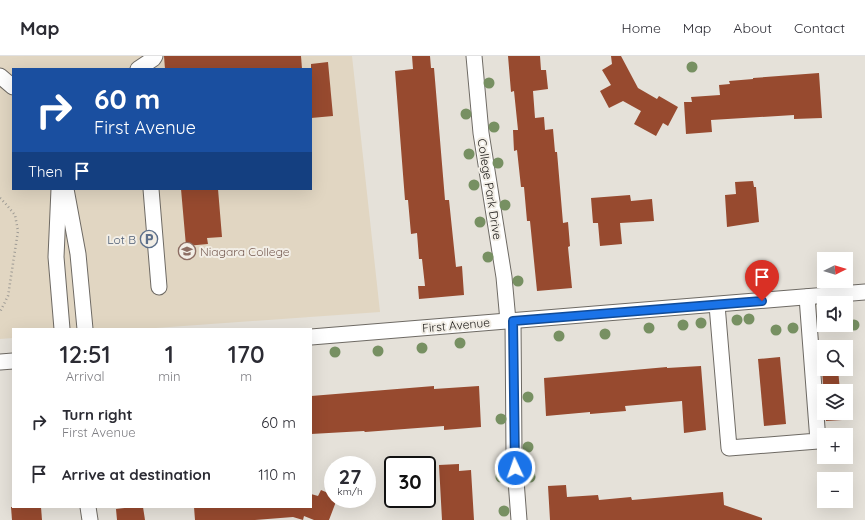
<!DOCTYPE html>
<meta charset="utf-8">
<style>
:root{--surface:#fff;--page:#f2f2f3;--text:#2b2b33;--muted:#7c7c81;--line:#e1e1e2}
body{margin:0;font-family:Quicksand,sans-serif;background:var(--page);color:var(--text);height:100vh;display:flex;flex-direction:column;font-size:15px;white-space:nowrap}
*{box-sizing:border-box;margin:0}
p{font-size:13px;color:var(--muted)}
.icon{flex:none;width:22px;height:22px;fill:none;stroke:currentColor;stroke-width:2;stroke-linecap:round;stroke-linejoin:round}
.map{position:relative;flex:1;overflow:hidden}
.drawer{position:absolute;left:12px;top:272px;width:300px;height:180px;display:flex;flex-direction:column;background:var(--surface);border-radius:0px;box-shadow:0 4px 16px #0002}
.drawer>*{flex:none}
.top-card{position:absolute;left:12px;top:12px;width:300px;height:122px;border-radius:0px;box-shadow:0 4px 16px #0002;background:#1a4fa0;color:#fff;overflow:hidden}
.needle{width:26px;rotate:85deg}
.fabs{position:absolute;left:817px;top:196px;display:grid;gap:8px}
.fabs a{display:grid;place-items:center;width:36px;height:36px;border-radius:0px;background:var(--surface);box-shadow:0 4px 16px #0002;font-size:20px}
.speed{position:absolute;left:324px;top:400px;display:flex;gap:8px;font-size:20px;font-weight:700;text-align:center}
.speed>*{display:grid;place-content:center;width:52px;height:52px;border-radius:50%;background:var(--surface);box-shadow:0 4px 16px #0002;line-height:1}
.speed small{font-size:10px;font-weight:400}
.speed .limit{border:2px solid #111;border-radius:6px;background:#fff;color:#111}
.pin{position:absolute;display:grid;place-items:center;width:34px;height:34px;color:#fff;margin:-41px -17px;border-radius:50% 50% 50% 0;rotate:-45deg;box-shadow:0 0 4px #0007}
.pin .icon{rotate:45deg}
.me{position:absolute;width:44px;margin:-22px;rotate:357deg;stroke-linejoin:round;filter:drop-shadow(0 0 3px #0008)}
.turn{display:flex;align-items:center;gap:14px;height:84px;padding:0 16px;font-size:18px}
.turn .icon{width:52px;height:52px;stroke-width:2.5}
.turn b{display:block;font-size:28px;line-height:34px}
.then{display:flex;align-items:center;height:38px;padding:0 16px;background:#0003;gap:8px;font-size:15px}
.eta{display:flex;justify-content:space-evenly;align-items:center;height:68px;text-align:center}
.eta b{font-size:24px;font-weight:600;line-height:28px}
ul{padding:0;list-style:none}
li{display:flex;align-items:center;gap:12px;height:52px;padding:0 16px}
li div{flex:1}
li b{display:block;font-size:15px}
li em{font-style:normal}
header{display:flex;align-items:center;gap:24px;box-sizing:border-box;height:56px;padding:0 20px;background:var(--surface);border-bottom:1px solid var(--line)}
header strong{font-size:19px}
nav{display:flex;gap:22px;margin-inline-start:auto;font-size:14px}
.map>svg:first-child{display:block}
.education{fill:#e1d6c2;fill-rule:evenodd}
.building{fill:#974a2f}
.lines{fill:none;stroke-linecap:round;stroke-linejoin:round}
.minor-casing{stroke:#6e6a64;stroke-width:17}
.path{stroke:#9e9b95;stroke-width:2.5;stroke-dasharray:1 3;stroke-linecap:butt}
.minor{stroke:#fff;stroke-width:15}
.tree{fill:#779062}
.route-casing{stroke:#114b97;stroke-width:10}
.route{stroke:#1a73e8;stroke-width:7}
.labels{text-anchor:middle;dominant-baseline:central;stroke-width:4;stroke-linejoin:round;paint-order:stroke}
.street-label{font-size:12px;fill:#1a1816;stroke:#f2eee6}
.service-label{font-size:12px;fill:#4e5e75;stroke:#f2eee6;text-anchor:end}
.education-label{font-size:12px;fill:#785e54;stroke:#f2eee6;text-anchor:start}
</style>
<header>
<strong>Map</strong>
<nav><a>Home</a><a>Map</a><a>About</a><a>Contact</a></nav>
</header>
<div class="map">
<svg width="865" height="464" viewBox="0 0 865 464">
<rect width="100%" height="100%" fill="#e5e1d9"/>
<path class="education" d="M0 0H352L380 256 142 273H13V282L0 283ZM13 13H311V133H13Z"/>
<g class="building">
<polygon points="164,0 301,0 302,13 165,13"/>
<polygon points="412,0 430,0 431,12 434,12 445,144 449,144 456,211 462,210 464,239 419,243 418,230 425,230 422,203 419,203 417,177 411,178 408,144 405,144 395,15 413,13"/>
<polygon points="508,0 540,0 541,14 546,14 548,33 533,35 535,62 544,61 545,74 553,73 555,96 557,96 563,167 568,166 570,190 568,191 572,232 537,235 530,165 527,165 524,131 521,131 517,94 514,95 513,74 518,74 514,35 511,36"/>
<polygon points="611,0 621,0 638,32 657,43 659,40 678,51 668,70 663,67 656,80 634,68 641,55 623,45 609,52 600,35 611,29 602,14 612,8"/>
<polygon points="328,6 333,60 311,62 311,8"/>
<polygon points="819,17 822,62 794,63 794,59 711,64 712,76 686,78 684,46 692,46 691,41 720,39 719,29 730,28 729,25 753,23 753,22"/>
<polygon points="753,125 754,131 756,131 759,166 727,171 725,139 736,138 735,126"/>
<polygon points="181,133 218,133 222,181 207,182 208,188 186,190"/>
<polygon points="630,139 631,145 652,143 654,165 620,167 622,188 600,190 598,167 593,167 591,142"/>
<polygon points="780,301 786,368 764,370 758,303"/>
<polygon points="701,310 706,374 684,377 682,345 625,350 626,355 590,358 590,356 546,360 544,322 667,311 667,312"/>
<polygon points="822,313 838,313 840,335 824,335 824,345"/>
<polygon points="434,330 434,333 479,330 481,371 444,374 444,370 365,376 364,375 311,378 311,340"/>
<polygon points="825,357 842,357 842,364 826,365"/>
<polygon points="459,408 459,415 471,414 474,464 442,464 439,409"/>
<polygon points="566,429 567,441 598,439 599,444 631,441 632,444 723,436 724,449 762,462 762,464 550,464 548,430"/>
<polygon points="321,434 333,439 333,443 337,443 329,464 314,464 304,460 303,464 293,461 255,464 195,464 194,451 311,451 311,438 318,440"/>
<polygon points="11,451 41,451 42,464 12,464"/>
<polygon points="133,451 143,451 145,464 117,464 116,453"/>
</g>
<g class="lines">
<defs>
<g id="minor">
<polyline points="474,0 481,77 504,221 508,265"/>
<polyline points="138,13 153,3 155,0"/>
<polyline points="0,20 13,31"/>
<polyline points="59,133 56,201 62,273"/>
<polyline points="66,133 78,198 85,273"/>
<polyline points="151,133 159,231"/>
<polyline points="717,249 729,392 818,385 807,241"/>
<polyline points="513,265 514,398 519,464"/>
<polyline points="311,281 865,236"/>
<polyline points="0,306 13,305"/>
<polyline points="88,451 90,464"/>
</g>
</defs>
<use href="#minor" class="minor-casing"/>
<polyline class="path" points="0,142 5,147 15,159 18,175 8,240 0,256"/>
<use href="#minor" class="minor"/>
</g>
<g class="tree">
<circle cx="692" cy="11" r="5.5"/>
<circle cx="489" cy="27" r="5.5"/>
<circle cx="466" cy="58" r="5.5"/>
<circle cx="494" cy="71" r="5.5"/>
<circle cx="469" cy="98" r="5.5"/>
<circle cx="498" cy="107" r="5.5"/>
<circle cx="474" cy="129" r="5.5"/>
<circle cx="505" cy="149" r="5.5"/>
<circle cx="480" cy="166" r="5.5"/>
<circle cx="488" cy="201" r="5.5"/>
<circle cx="518" cy="225" r="5.5"/>
<circle cx="749" cy="263" r="5.5"/>
<circle cx="737" cy="264" r="5.5"/>
<circle cx="701" cy="267" r="5.5"/>
<circle cx="683" cy="269" r="5.5"/>
<circle cx="854" cy="269" r="5.5"/>
<circle cx="649" cy="272" r="5.5"/>
<circle cx="793" cy="272" r="5.5"/>
<circle cx="776" cy="274" r="5.5"/>
<circle cx="605" cy="278" r="5.5"/>
<circle cx="559" cy="280" r="5.5"/>
<circle cx="460" cy="287" r="5.5"/>
<circle cx="422" cy="292" r="5.5"/>
<circle cx="378" cy="295" r="5.5"/>
<circle cx="335" cy="296" r="5.5"/>
<circle cx="528" cy="341" r="5.5"/>
<circle cx="501" cy="363" r="5.5"/>
<circle cx="528" cy="391" r="5.5"/>
<circle cx="501" cy="421" r="5.5"/>
<circle cx="530" cy="421" r="5.5"/>
<circle cx="504" cy="455" r="5.5"/>
</g>
<g class="lines">
<defs>
<polyline id="route" points="515,412 513,265 762,245"/>
</defs>
<use href="#route" class="route-casing"/>
<use href="#route" class="route"/>
</g>
<defs>
<symbol id="parking-ring" viewBox="-11 -11 22 22"><circle r="9.5" fill="#f2eee6" stroke="#5c6f8a" stroke-width="1.5"/><path d="M-3.5-5.5H1a3.5 3.5 0 0 1 0 7H-1V5.5H-3.5ZM-1-3.4V-.6H.8a1.4 1.4 0 0 0 0-2.8Z" fill="#5c6f8a"/></symbol>
<symbol id="university-ring" viewBox="-11 -11 22 22"><circle r="9.5" fill="#f2eee6" stroke="#8d6e63" stroke-width="1.5"/><path d="M0-5L7-2L0 1L-7-2ZM-4 1L0 2.5L4 1V4Q0 6-4 4Z" fill="#8d6e63"/></symbol>
</defs>
<g fill-rule="evenodd">
<use href="#parking-ring" x="139" y="173" width="20" height="20"/>
<use href="#university-ring" x="177" y="185" width="20" height="20"/>
</g>
<g class="labels">
<g class="street-label">
<text transform="translate(490 133) rotate(81)">College Park Drive</text>
<text transform="translate(456 269) rotate(-5)">First Avenue</text>
</g>
<g class="service-label">
<text x="136" y="183">Lot B</text>
</g>
<g class="education-label">
<text x="200" y="195">Niagara College</text>
</g>
</g>
</svg>
<div class="fabs">
<a><svg class="needle" viewBox="-14 -14 28 28"><path d="M0-13l5 13h-10z" fill="#e53935"/><path d="M0 13l5-13h-10z" fill="#7c7c81"/></svg></a>
<a><svg class="icon" aria-label="sound" viewBox="0 0 24 24"><path d="M4 9h4l5-4v14l-5-4H4zM17 9q2 3 0 6"/></svg></a>
<a><svg class="icon" aria-label="search" viewBox="0 0 24 24"><circle cx="10" cy="10" r="6"/><path d="M15 15l6 6"/></svg></a>
<a><svg class="icon" aria-label="layers" viewBox="0 0 24 24"><path d="M12 4l9 5-9 5-9-5zM3 14l9 5 9-5"/></svg></a>
<a>+</a>
<a>−</a>
</div>
<div class="speed"><div>27<small>km/h</small></div><div class="limit">30</div></div>
<div class="pin" style="left:762px;top:245px;background:#d93025"><svg class="icon" aria-label="arrive" viewBox="0 0 24 24"><path d="M6 21V4h12l-3 4 3 4H6"/></svg></div>
<svg class="me" style="left:515px;top:412px" viewBox="-20 -20 40 40"><circle r="17" fill="#1a73e8" stroke="#fff" stroke-width="3"/><path d="M0-11L8 9 0 5-8 9z" fill="#fff"/></svg>
<div class="top-card">
<div class="turn"><svg class="icon" aria-label="right" viewBox="0 0 24 24"><path d="M7 20v-9h11M14 6l5 5-5 5"/></svg><div><b>60 m</b>First Avenue</div></div>
<div class="then">Then<svg class="icon" aria-label="arrive" viewBox="0 0 24 24"><path d="M6 21V4h12l-3 4 3 4H6"/></svg></div>
</div>
<section class="drawer">
<div class="eta">
<div><b>12:51</b><p>Arrival</p></div>
<div><b>1</b><p>min</p></div>
<div><b>170</b><p>m</p></div>
</div>
<ul>
<li><svg class="icon" aria-label="right" viewBox="0 0 24 24"><path d="M7 20v-9h11M14 6l5 5-5 5"/></svg><div><b>Turn right</b><p>First Avenue</p></div><em>60 m</em></li>
<li><svg class="icon" aria-label="arrive" viewBox="0 0 24 24"><path d="M6 21V4h12l-3 4 3 4H6"/></svg><div><b>Arrive at destination</b></div><em>110 m</em></li>
</ul>
</section>
</div>
